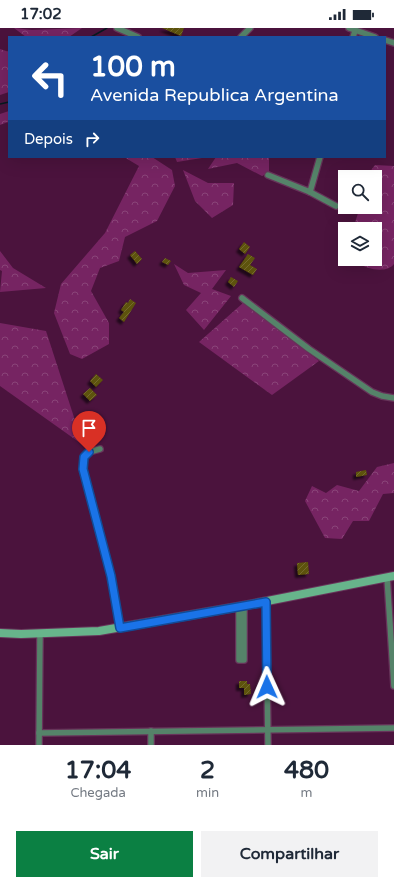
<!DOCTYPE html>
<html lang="pt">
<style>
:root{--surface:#fff;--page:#f2f2f3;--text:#1f2937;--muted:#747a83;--accent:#0b8043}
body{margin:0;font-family:"Varela Round",sans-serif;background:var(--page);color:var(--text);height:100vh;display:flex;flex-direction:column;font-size:15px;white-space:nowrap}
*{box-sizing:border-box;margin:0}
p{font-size:13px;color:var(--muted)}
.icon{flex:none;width:22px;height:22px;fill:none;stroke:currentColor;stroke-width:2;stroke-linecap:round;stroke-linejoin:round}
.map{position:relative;height:717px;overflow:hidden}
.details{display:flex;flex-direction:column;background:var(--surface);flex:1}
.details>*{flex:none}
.guide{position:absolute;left:8px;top:8px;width:378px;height:122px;border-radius:0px;box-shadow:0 4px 16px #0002;background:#1a4fa0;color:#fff;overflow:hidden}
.buttons{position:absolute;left:338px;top:142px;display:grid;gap:8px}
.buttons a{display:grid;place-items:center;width:44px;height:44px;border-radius:0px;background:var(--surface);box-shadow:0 4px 16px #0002;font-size:20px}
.pin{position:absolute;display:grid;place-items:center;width:34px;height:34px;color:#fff;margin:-41px -17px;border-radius:50% 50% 50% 0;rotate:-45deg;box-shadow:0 0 4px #0007}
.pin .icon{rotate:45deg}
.me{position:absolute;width:44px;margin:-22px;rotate:359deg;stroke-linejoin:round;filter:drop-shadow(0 0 3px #0008)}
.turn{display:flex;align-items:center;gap:14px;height:84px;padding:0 16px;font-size:18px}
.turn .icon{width:52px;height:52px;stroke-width:2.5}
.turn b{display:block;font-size:28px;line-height:34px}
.then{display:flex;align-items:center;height:38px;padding:0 16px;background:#0003;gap:8px;font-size:15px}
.eta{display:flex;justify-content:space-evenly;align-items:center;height:68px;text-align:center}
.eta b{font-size:24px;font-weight:700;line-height:28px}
.button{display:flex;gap:8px;margin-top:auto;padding:8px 16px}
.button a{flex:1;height:46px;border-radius:0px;background:var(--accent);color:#fff;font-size:16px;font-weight:700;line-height:46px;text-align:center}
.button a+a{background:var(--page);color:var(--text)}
.status{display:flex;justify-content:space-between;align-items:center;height:28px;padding:0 20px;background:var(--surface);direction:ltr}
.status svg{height:11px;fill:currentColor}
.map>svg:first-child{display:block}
.forest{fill:url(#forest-crowns)}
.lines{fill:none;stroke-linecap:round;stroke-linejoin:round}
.stream{stroke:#061a20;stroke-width:1.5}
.building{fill:url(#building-hatch);filter:url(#shadow)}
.street-casing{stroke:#67345a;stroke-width:8}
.secondary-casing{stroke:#67345a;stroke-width:10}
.street{stroke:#558369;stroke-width:5.5}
.secondary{stroke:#67b48b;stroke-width:8}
.route-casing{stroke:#114b97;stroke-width:10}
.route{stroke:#1a73e8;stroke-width:7}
</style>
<div class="status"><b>17:02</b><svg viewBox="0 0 49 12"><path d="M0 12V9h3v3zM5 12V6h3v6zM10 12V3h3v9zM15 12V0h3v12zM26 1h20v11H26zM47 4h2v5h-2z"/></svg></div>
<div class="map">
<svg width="394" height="717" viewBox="0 0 394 717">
<defs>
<pattern id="forest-crowns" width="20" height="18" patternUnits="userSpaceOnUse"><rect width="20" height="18" fill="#762462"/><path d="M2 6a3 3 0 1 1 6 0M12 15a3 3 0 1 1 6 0" fill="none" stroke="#8a4479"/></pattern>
<pattern id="building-hatch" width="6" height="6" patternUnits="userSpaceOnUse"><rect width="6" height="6" fill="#5d5209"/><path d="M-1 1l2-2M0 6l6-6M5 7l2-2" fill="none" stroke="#756b2d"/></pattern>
<filter id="shadow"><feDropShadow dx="-3" dy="3" stdDeviation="1" flood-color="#0009"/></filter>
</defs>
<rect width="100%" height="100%" fill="#4b133d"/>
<g class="forest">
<polygon points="14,0 32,2 82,0 69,9 26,9"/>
<polygon points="0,21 9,24 9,64 0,67"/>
<polygon points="9,83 8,94 0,97 0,86"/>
<polygon points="124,129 152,129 172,142 175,158 157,193 125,209 119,233 100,240 91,263 109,295 109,316 82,331 70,326 54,285 61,256 105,205 139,138"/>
<polygon points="175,129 208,129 177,134"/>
<polygon points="216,129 269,129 269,144 262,148 237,135 208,141"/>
<path d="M375 137 394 138V236C386 246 367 241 358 235L357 231H375V201H353L360 179H375V149H366Z"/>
<polygon points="183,142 208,155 234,155 233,177 212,190 195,173"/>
<polygon points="0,223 13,240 46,260 0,264 2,243 0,242"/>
<polygon points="174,236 188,245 226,242 212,261 231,268 204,302 186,282 201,265 184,257"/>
<polygon points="243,275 319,333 272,367 199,314"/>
<polygon points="0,295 46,303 83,417 0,358"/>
<polygon points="394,435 394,465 383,466 369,493 353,493 342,511 325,510 305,473 312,458 326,465 337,457 359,463 377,439"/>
</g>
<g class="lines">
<g class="stream">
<polyline points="91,9 107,0"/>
<polyline points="0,76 9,74"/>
</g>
</g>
<g class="building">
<polygon points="162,0 184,0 181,8"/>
<polygon points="244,214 250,219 245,226 239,221"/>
<polygon points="135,223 142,231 137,236 130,227"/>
<polygon points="248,226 255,230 250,237 257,241 253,247 239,239"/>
<polygon points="165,230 171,233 168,237 162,234"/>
<polygon points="231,249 238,253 234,259 228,254"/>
<polygon points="130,271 136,275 124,294 119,290 124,284 121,282 126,274 128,275"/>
<polygon points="96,346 103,352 96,359 90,353"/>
<polygon points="90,360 97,367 90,373 83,366"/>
<polygon points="366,442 367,447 356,449 356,444"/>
<polygon points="308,534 309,546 298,547 297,535"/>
<polygon points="239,653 247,653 247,656 250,656 251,666 244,667 244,660 239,660"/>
</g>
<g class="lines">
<defs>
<g id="street">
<polyline points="117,0 138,9"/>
<polyline points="349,0 375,9"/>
<polyline points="241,9 250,0"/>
<polyline points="353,9 355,3"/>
<polyline points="385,12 394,15"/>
<polyline points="268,147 310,164 336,178"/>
<polyline points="310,164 320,129"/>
<polyline points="242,270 309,321 372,364 382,368 394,370"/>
<polyline points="100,421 89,424 84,429 83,441 111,548 120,600"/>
<polyline points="387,549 394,658"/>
<polyline points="266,574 268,717"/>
<polyline points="239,579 239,632 244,632 244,578"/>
<polyline points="151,703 151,717"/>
<polyline points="39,705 394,700"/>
<polyline points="39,717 40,606"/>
</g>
<polyline id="secondary" points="0,605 21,606 99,603 242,578 394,548"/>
</defs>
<use href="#street" class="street-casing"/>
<use href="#secondary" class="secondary-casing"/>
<use href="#street" class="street"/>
<use href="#secondary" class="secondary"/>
</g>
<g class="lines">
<defs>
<polyline id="route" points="89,424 84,429 83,441 111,548 120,600 266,574 267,659"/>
</defs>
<use href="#route" class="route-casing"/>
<use href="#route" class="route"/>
</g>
</svg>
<div class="buttons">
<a><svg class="icon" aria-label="search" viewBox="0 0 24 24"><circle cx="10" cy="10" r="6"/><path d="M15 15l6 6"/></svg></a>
<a><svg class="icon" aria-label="layers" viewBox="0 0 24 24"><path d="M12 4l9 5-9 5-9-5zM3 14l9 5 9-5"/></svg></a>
</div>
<div class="pin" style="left:89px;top:424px;background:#d93025"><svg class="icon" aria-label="arrive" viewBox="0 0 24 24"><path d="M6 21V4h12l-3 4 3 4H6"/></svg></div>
<svg class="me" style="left:267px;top:659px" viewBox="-20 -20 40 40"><path d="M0-17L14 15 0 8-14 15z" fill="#1a73e8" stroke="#fff" stroke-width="4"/></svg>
<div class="guide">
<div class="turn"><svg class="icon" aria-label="left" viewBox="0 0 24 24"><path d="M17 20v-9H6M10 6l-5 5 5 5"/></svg><div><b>100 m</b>Avenida Republica Argentina</div></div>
<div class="then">Depois<svg class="icon" aria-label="right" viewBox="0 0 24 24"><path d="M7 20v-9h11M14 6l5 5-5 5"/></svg></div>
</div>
</div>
<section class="details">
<div class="eta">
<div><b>17:04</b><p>Chegada</p></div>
<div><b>2</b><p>min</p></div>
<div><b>480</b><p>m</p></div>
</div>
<div class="button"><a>Sair</a><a>Compartilhar</a></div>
</section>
